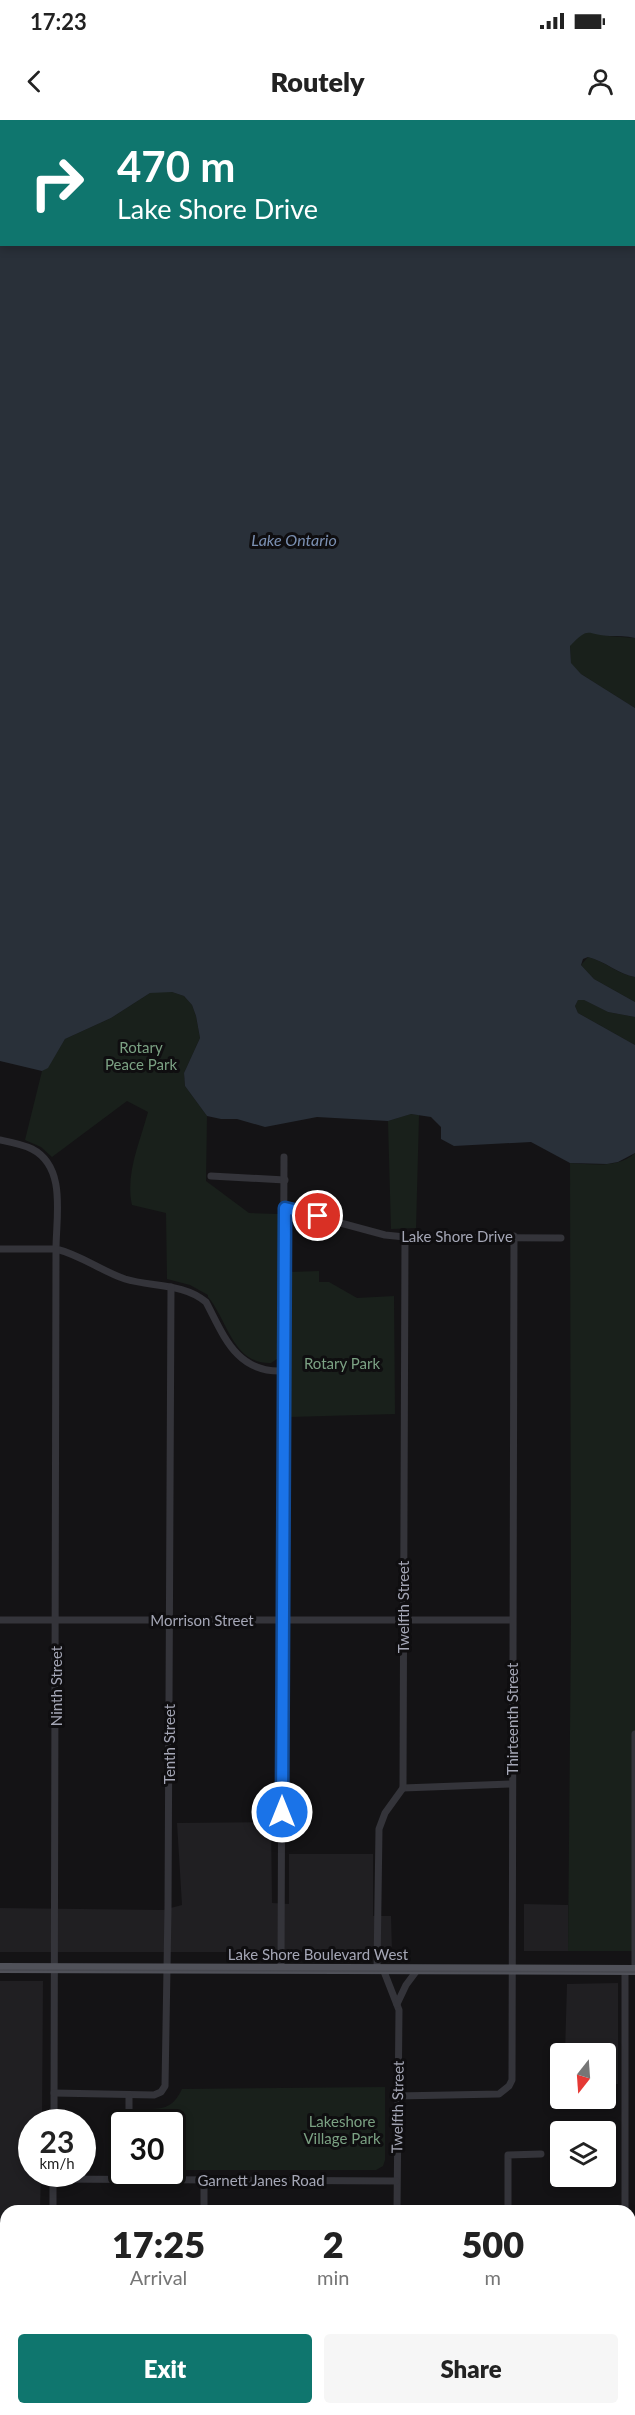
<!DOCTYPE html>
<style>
:root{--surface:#fff;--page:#f6f6f6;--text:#222;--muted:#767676;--accent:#0f766e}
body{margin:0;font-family:Lato,sans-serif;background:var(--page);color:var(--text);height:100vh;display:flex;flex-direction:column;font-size:22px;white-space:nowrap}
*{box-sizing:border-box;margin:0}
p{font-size:20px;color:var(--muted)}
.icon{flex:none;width:33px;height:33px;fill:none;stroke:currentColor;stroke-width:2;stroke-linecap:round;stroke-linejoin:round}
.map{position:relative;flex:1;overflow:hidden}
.side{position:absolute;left:0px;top:2085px;width:636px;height:210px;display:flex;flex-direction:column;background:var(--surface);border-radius:18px 18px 0 0;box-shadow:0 3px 9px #0003}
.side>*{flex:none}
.guide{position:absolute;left:0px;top:0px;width:636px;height:126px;box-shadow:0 3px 9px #0003;background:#0f766e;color:#fff;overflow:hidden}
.needle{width:39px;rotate:197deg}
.controls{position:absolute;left:550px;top:1923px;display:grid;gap:12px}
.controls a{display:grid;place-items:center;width:66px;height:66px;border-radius:6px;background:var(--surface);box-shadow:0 3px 9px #0003;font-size:30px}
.speed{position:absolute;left:18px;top:1989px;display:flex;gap:12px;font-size:30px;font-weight:700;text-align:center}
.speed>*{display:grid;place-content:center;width:78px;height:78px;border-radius:50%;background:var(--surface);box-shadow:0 3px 9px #0003;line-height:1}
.speed small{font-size:15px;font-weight:400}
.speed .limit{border:3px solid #111;border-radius:9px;background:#fff;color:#111}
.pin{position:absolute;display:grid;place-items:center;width:51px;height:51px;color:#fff;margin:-26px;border:3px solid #fff;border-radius:50%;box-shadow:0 2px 6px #0007}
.me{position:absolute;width:66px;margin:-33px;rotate:0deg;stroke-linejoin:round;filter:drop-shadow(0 0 4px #0008)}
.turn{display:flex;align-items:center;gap:21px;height:126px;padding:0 18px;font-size:27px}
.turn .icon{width:78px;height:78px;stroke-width:2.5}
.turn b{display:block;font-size:42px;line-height:51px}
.eta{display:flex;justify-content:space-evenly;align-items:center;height:102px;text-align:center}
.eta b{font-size:36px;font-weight:800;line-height:42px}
.action{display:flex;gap:12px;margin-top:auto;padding:12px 18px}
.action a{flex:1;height:69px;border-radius:6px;background:var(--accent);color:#fff;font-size:24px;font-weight:800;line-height:69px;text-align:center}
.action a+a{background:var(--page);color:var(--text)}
.status{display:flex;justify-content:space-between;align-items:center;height:42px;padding:0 30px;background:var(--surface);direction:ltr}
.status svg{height:16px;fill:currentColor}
header{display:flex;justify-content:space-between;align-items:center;height:78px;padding:0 18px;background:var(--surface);font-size:27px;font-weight:800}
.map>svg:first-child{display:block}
.built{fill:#201f22}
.green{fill:#19201b}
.water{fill:#293039;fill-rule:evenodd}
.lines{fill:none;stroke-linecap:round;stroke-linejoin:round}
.street{stroke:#34343a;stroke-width:7}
.secondary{stroke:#42434a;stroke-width:9}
.primary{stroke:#505159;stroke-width:10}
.tram{stroke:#47484f;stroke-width:1.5}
.route-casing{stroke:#114b97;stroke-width:15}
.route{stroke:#1a73e8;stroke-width:10}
.labels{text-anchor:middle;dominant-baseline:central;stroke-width:6;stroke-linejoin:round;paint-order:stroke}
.park-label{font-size:15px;fill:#7ba183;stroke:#0f0e10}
.street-label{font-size:15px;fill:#a5a7b6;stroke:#0f0e10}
.water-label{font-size:16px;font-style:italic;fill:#7b90b2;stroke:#0f0e10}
</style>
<div class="status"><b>17:23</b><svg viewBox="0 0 49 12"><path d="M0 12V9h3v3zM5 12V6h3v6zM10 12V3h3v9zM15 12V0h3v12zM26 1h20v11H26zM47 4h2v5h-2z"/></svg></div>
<header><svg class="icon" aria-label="back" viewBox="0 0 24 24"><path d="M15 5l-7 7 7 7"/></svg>Routely<svg class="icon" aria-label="person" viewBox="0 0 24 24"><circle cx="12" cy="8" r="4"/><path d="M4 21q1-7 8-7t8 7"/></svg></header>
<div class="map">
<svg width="635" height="2295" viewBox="0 0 635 2295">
<rect width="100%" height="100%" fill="#141315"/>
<g class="built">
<polygon points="271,1702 272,1783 289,1784 289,1734 373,1734 373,1796 391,1796 392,1832 0,1832 0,1788 163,1790 182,1785 177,1703"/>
<polygon points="524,1784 568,1785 568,1831 524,1831"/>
<polygon points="0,1861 43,1861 42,2002 32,2002 32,2054 41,2054 40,2091 6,2091 6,2139 0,2139"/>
<polygon points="618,1863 618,1964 606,1964 606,1934 565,1933 567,1864"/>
<polygon points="630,2238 635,2238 635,2295 521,2295 521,2289 630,2289"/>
</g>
<g class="green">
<polygon points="589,511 608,516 635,518 635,588 581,554 571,544 570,525 582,514"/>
<path d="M588 837C605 841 617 854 635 857V882L594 859 581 845Z"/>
<path d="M160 871 172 872 184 876 192 885 196 896 200 918 184 953 185 966 207 996 206 1061 249 1093 278 1094V1234L277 1239 271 1243C232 1244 228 1200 208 1177V1175L190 1165 167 1159 166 1093 132 1085C125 1054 140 1022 148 992L127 981 52 1037 41 1027 25 1020 42 951 48 947 65 919 111 898 150 873Z"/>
<polygon points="578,880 584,880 608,892 635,897 635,925 578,893 575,886"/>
<polygon points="410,994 419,995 416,1108 391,1109 388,1001"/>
<path d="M635 1033V1831H568L571 1502 570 1043C591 1044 618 1049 635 1033Z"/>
<polygon points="319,1151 319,1162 329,1162 357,1178 394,1176 395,1294 290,1297 290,1152"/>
<path d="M385 1967V2040L383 2046 376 2050H173L172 2002H141V1990C163 1988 172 1990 182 1969Z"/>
<polygon points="0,2139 6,2139 6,2202 0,2201"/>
</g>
<path class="water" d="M0 0H635V518C626 516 618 516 610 516 586 515 590 505 570 526L571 543 581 554 635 588V857C618 854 605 841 588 837L583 839 581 845 594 859 635 882V897L608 892 584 880H578L575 886 578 893 635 925V1033L618 1042 607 1044 570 1043 531 1022 454 1026 441 1019V1007L431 997 411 994 388 1001 317 997 265 1007 237 999H221L207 996 185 966 184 953 200 918 196 896 192 885 184 876 172 872 150 873 111 898 65 919 48 948 42 951 0 941ZM2 2H634V124H2Z"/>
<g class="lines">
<g class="street">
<path d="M0 1020C10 1022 22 1024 32 1029 67 1047 56 1097 56 1129 81 1135 101 1151 125 1159 151 1167 184 1163 206 1182 224 1216 236 1253 283 1251"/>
<polyline points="211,1056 285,1060"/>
<polyline points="285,1088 385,1115 405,1117 561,1118"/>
<polyline points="0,1129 56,1129 54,2002"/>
<polyline points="0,1500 512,1500"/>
<polyline points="403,1668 512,1664"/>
<polyline points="281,1849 284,1037"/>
<polyline points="377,1849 379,1709 385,1693 403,1668 405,1117"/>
<polyline points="383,1849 399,1890 397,2091"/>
<polyline points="635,1850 635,1614"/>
<polyline points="397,1884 406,1865 418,1849"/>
<polyline points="54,1973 154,1975 161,1972 165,1966 168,1789 171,1167"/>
<polyline points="397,1976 499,1974 509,1966 512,1960 514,1116"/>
<polyline points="129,2002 129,1976"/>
<polyline points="53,2059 396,2061"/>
<polyline points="53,2091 53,2054"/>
<polyline points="204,2091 204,2060"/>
<polyline points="508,2091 508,2035 541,2034"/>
<polyline points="625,2091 625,1850"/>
<polyline points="509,2295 509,2289"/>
<polyline points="624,2295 624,2289"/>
</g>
<g class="secondary">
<polyline points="0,2220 6,2220"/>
<polyline points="630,2222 635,2222"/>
</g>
<polyline class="primary" points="0,1848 635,1850"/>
<polyline class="tram" points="0,1850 635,1852"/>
</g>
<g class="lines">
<defs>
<polyline id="route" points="282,1692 285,1088 318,1096"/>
</defs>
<use href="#route" class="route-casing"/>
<use href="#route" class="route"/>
</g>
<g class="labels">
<g class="park-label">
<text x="141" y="927">Rotary<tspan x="141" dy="17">Peace Park</tspan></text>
<text x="342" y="1243">Rotary Park</text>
<text x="342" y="2001">Lakeshore<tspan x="342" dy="17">Village Park</tspan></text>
</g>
<g class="street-label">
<text x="457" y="1116">Lake Shore Drive</text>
<text transform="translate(403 1487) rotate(-90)">Twelfth Street</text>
<text x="202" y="1500">Morrison Street</text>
<text transform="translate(56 1566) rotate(-90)">Ninth Street</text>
<text transform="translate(512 1599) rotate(-90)">Thirteenth Street</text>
<text transform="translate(169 1624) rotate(-90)">Tenth Street</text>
<text x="318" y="1834">Lake Shore Boulevard West</text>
<text transform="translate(397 1987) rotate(-89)">Twelfth Street</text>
<text x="261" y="2060">Garnett Janes Road</text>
</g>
<g class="water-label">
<text x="294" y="419">Lake Ontario</text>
</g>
</g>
</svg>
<div class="controls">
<a><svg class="needle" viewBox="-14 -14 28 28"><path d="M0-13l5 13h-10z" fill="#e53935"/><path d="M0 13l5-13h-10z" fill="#767676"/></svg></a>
<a><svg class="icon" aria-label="layers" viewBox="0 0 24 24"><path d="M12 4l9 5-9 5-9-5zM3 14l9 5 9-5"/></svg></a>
</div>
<div class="speed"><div>23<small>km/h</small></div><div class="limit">30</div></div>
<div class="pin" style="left:318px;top:1096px;background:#d93025"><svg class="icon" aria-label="arrive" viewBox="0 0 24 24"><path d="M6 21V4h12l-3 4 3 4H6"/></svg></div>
<svg class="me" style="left:282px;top:1692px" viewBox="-20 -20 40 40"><circle r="17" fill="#1a73e8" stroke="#fff" stroke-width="3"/><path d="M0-11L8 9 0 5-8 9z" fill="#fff"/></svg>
<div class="guide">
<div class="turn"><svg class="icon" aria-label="right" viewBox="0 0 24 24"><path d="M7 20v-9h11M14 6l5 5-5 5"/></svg><div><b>470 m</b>Lake Shore Drive</div></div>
</div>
<section class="side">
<div class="eta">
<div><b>17:25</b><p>Arrival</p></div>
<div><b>2</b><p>min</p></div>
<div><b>500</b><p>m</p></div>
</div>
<div class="action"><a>Exit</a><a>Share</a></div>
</section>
</div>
